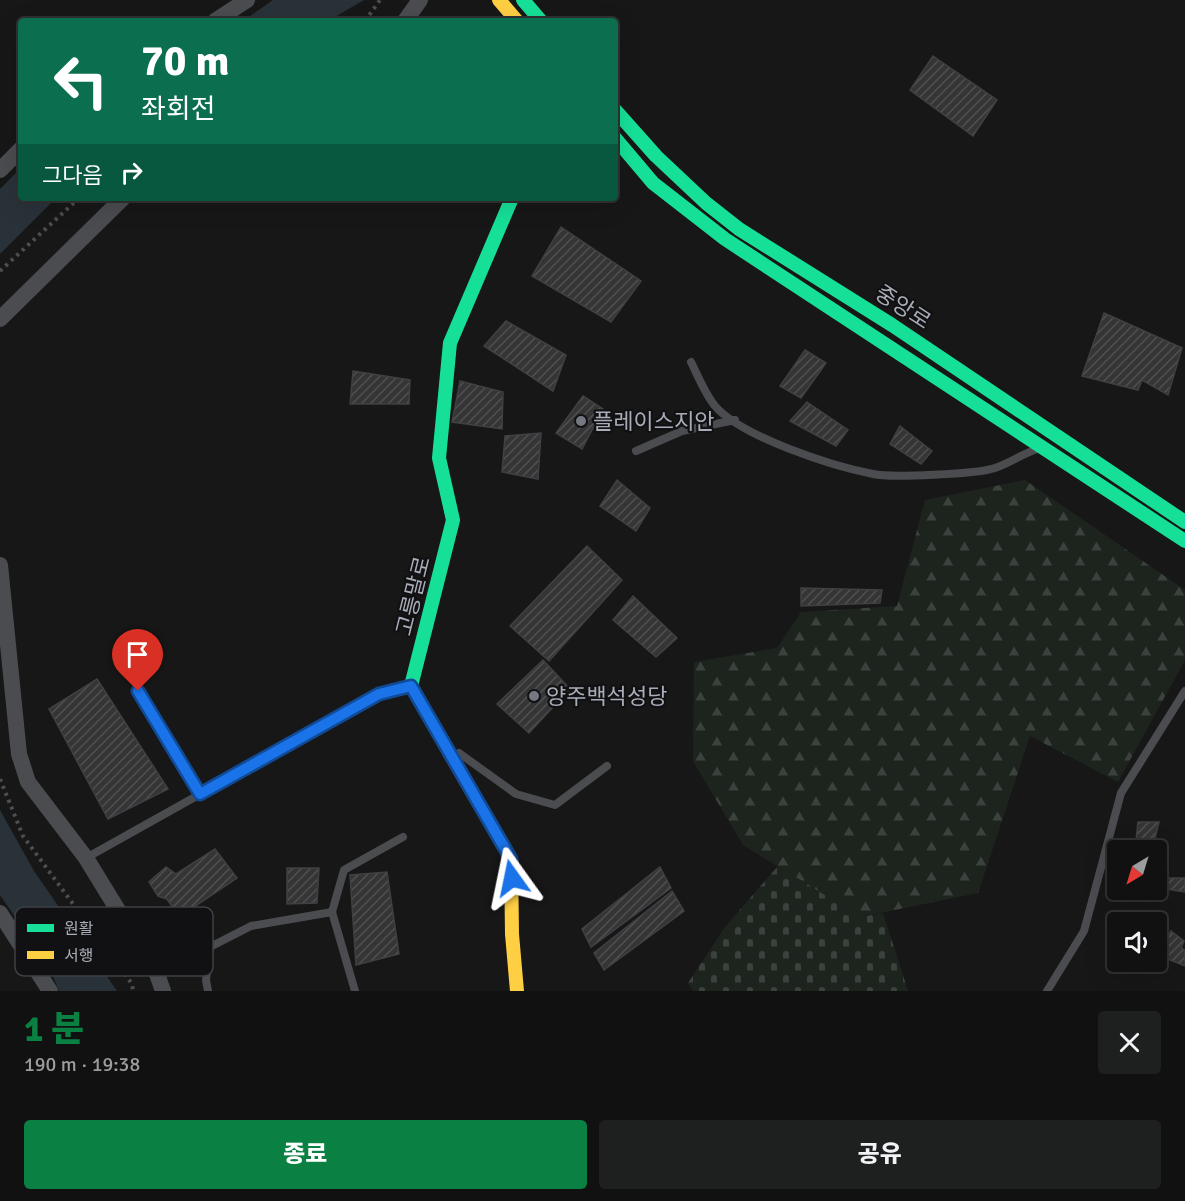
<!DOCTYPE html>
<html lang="ko">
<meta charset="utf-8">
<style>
:root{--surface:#111;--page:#1e1f1f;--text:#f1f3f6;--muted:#9c9d9f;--line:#303131;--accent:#0b8043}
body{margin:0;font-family:Signika,"Noto Sans KR",sans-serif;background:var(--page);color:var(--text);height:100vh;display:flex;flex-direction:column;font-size:22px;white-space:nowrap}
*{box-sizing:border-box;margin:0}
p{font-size:20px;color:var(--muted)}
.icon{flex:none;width:33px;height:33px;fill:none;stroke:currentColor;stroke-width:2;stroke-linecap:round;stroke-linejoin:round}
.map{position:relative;height:991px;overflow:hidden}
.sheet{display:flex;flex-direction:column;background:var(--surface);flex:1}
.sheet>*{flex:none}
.guide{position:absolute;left:18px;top:18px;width:600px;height:183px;border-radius:6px;box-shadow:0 6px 24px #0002,0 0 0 2px var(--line);background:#0b6e4f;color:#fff;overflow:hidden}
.needle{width:39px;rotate:218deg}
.buttons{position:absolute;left:1107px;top:840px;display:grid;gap:12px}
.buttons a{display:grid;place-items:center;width:60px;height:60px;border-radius:6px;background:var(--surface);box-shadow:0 6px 24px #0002,0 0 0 2px var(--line);font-size:30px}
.pin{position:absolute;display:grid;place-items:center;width:51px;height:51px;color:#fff;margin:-62px -26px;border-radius:50% 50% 50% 0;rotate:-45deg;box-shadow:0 0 6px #0007}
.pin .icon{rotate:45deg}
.me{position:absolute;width:66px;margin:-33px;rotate:348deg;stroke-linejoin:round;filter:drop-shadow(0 0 4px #0008)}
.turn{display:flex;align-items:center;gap:21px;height:126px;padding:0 24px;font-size:27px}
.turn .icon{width:78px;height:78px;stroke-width:2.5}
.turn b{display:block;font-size:42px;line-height:51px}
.then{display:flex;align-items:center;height:57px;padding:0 24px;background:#0003;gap:12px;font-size:22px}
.round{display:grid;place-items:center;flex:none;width:63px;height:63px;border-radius:6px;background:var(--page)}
.overview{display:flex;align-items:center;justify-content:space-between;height:102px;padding:0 24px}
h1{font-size:36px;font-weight:800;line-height:45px;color:var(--accent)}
.cta{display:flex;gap:12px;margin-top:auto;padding:12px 24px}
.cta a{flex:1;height:69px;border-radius:6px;background:var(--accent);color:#fff;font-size:24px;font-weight:800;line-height:69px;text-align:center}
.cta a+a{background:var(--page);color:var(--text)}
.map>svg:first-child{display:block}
.forest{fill:url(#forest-firs)}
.cemetery{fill:url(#cemetery-stones)}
.water{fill:#2a3239}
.building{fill:url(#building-hatch);stroke:#3f4043;stroke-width:1.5}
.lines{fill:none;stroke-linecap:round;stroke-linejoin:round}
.path{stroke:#4d4e52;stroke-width:4;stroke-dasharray:3 4.5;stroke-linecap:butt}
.lane{stroke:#4b4c50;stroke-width:8}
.street{stroke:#4b4c50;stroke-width:16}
.fast{stroke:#16e098;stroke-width:14}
.slow{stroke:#ffcf43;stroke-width:14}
.route-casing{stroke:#114b97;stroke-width:15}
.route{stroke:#1a73e8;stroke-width:10}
.poi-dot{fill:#757880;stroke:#111113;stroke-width:2}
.labels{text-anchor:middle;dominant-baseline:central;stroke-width:4.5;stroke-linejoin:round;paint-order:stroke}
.street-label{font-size:22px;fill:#a8adb8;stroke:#111113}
.poi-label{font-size:22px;fill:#a8adb8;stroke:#111113;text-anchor:start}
.key{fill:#111113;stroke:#3e4045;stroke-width:1.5}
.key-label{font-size:16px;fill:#a8adb8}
</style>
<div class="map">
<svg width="1185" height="991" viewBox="0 0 1185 991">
<defs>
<pattern id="forest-firs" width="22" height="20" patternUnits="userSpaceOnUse" patternTransform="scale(1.5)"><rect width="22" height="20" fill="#1d241e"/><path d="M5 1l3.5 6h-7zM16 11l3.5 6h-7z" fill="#3b413d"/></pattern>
<pattern id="cemetery-stones" width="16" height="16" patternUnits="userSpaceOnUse" patternTransform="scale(1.5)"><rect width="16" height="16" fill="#1d241e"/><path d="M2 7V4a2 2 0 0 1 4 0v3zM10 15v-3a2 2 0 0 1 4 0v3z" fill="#3b413d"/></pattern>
<pattern id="building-hatch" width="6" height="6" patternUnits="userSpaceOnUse" patternTransform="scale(1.5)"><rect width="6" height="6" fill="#353536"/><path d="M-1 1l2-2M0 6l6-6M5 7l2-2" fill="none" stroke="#4f5051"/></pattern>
</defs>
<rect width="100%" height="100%" fill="#171717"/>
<polygon class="forest" points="1025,480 1185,590 1185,660 1118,782 1030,736 978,893 860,917 743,845 693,761 694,662 777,648 801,612 897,606 925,500"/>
<polygon class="cemetery" points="778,866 860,917 883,913 908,991 693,991 688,983 725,927"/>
<g class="water">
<polygon points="273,0 364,0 328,21 243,21"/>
<polygon points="21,168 21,198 56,198 0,254 0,189"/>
<polygon points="0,810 34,871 117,991 59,991 49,966 0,895"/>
</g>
<g class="building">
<polygon points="933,56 997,100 973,136 910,90"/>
<polygon points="561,227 641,281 611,322 532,276"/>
<polygon points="1104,313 1182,348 1168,395 1142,380 1138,390 1082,376"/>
<polygon points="506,321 566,355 553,391 484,346"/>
<polygon points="805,350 826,363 801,398 780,386"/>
<polygon points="353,371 410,380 409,404 350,404"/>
<polygon points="460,381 503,392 502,429 452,422"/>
<polygon points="583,396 603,409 582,449 556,433"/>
<polygon points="807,402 848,430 836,446 790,421"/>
<polygon points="900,426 932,451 921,464 890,444"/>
<polygon points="541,433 538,479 502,472 505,436"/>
<polygon points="617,480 650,508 636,531 600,506"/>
<polygon points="587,546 622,580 549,661 510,626"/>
<polygon points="801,588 882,590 880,603 801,606"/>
<polygon points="633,596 677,638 656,657 613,620"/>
<polygon points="543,660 570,689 529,733 497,704"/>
<polygon points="97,679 168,789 108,819 49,709"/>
<polygon points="1138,822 1159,822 1152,850 1135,850"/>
<polygon points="215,849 237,878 179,917 167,899 158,896 149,882 166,867 176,874"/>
<polygon points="660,867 671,888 591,947 582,929"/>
<polygon points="287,868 319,868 317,903 287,904"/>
<polygon points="387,872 399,954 356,965 350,875"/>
<polygon points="1166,878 1185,878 1185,892 1167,889"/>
<polygon points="672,891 684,911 604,970 594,953"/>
<polygon points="1171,931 1184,941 1181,948 1185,950 1185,966 1158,955"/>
</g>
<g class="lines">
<g class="path">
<polyline points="365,21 380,0"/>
<polyline points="0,271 79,198"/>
<polyline points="0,779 23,836 132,984 133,991"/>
</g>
<g class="lane">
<path d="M691 362C698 376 705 394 715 406 742 437 832 466 873 474 890 478 978 474 995 468 1010 463 1022 454 1037 449"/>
<polyline points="636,451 682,431 735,420"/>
<polyline points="138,691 200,794"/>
<polyline points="459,753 516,794 555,805 607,766"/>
<polyline points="86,858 379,694 410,686"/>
<polyline points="157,974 251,926 332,912"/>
<polyline points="208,991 206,980 210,947"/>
<polyline points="355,991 332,912 344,870 403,837"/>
<polyline points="1047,991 1084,931 1121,793 1185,691"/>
</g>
<g class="street">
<polyline points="215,21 247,0"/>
<polyline points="405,21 420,0"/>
<polyline points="0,170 21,149"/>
<polyline points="0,319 123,198"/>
<polyline points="0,565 19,754 28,782 86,858 157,974 163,991"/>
<polyline points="0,913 50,991"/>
</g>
<g class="fast">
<polyline points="523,0 541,21"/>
<polyline points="615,110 656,156 706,203 739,229 892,325 1185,522"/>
<polyline points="615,138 653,183 725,239 1185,541"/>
<polyline points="449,752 411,686 453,520 439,458 450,343 512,198"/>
</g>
<g class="slow">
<polyline points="499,0 517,21"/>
<polyline points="449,752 511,859 512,934 517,991"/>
</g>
</g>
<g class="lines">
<defs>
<polyline id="route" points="138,691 200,794 379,694 411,686 511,859 512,878"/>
</defs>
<use href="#route" class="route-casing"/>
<use href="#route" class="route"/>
</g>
<g class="poi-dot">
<circle cx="581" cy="421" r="6"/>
<circle cx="534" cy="696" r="6"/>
</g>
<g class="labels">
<g class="street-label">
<text transform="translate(903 307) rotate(33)">중앙로</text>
<text transform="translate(413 596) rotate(-76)">고릉말로</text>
</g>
<g class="poi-label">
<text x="593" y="421">플레이스지안</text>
<text x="546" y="696">양주백석성당</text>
</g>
</g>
<rect x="15" y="907" width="198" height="69" rx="9" class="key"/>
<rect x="27" y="924" width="27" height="8" fill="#16e098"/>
<rect x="27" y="951" width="27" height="8" fill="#ffcf43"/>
<g class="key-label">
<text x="64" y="934">원활</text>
<text x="64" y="961">서행</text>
</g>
</svg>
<div class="buttons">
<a><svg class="needle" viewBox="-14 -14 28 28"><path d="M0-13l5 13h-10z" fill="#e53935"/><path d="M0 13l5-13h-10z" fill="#9c9d9f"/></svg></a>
<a><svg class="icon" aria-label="sound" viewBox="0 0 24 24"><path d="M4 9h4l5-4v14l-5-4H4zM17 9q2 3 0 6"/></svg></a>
</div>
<div class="pin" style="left:138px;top:691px;background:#d93025"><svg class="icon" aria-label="arrive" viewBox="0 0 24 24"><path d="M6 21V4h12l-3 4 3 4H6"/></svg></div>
<svg class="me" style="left:512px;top:878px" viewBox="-20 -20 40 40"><path d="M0-17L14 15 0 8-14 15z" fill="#1a73e8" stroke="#fff" stroke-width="4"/></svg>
<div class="guide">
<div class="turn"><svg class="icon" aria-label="left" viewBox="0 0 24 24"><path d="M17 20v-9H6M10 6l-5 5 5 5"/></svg><div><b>70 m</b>좌회전</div></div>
<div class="then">그다음<svg class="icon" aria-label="right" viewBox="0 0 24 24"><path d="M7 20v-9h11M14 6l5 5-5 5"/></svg></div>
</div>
</div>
<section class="sheet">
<div class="overview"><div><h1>1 분</h1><p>190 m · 19:38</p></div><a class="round"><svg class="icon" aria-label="close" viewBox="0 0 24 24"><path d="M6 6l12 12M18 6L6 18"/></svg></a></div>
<div class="cta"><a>종료</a><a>공유</a></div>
</section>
